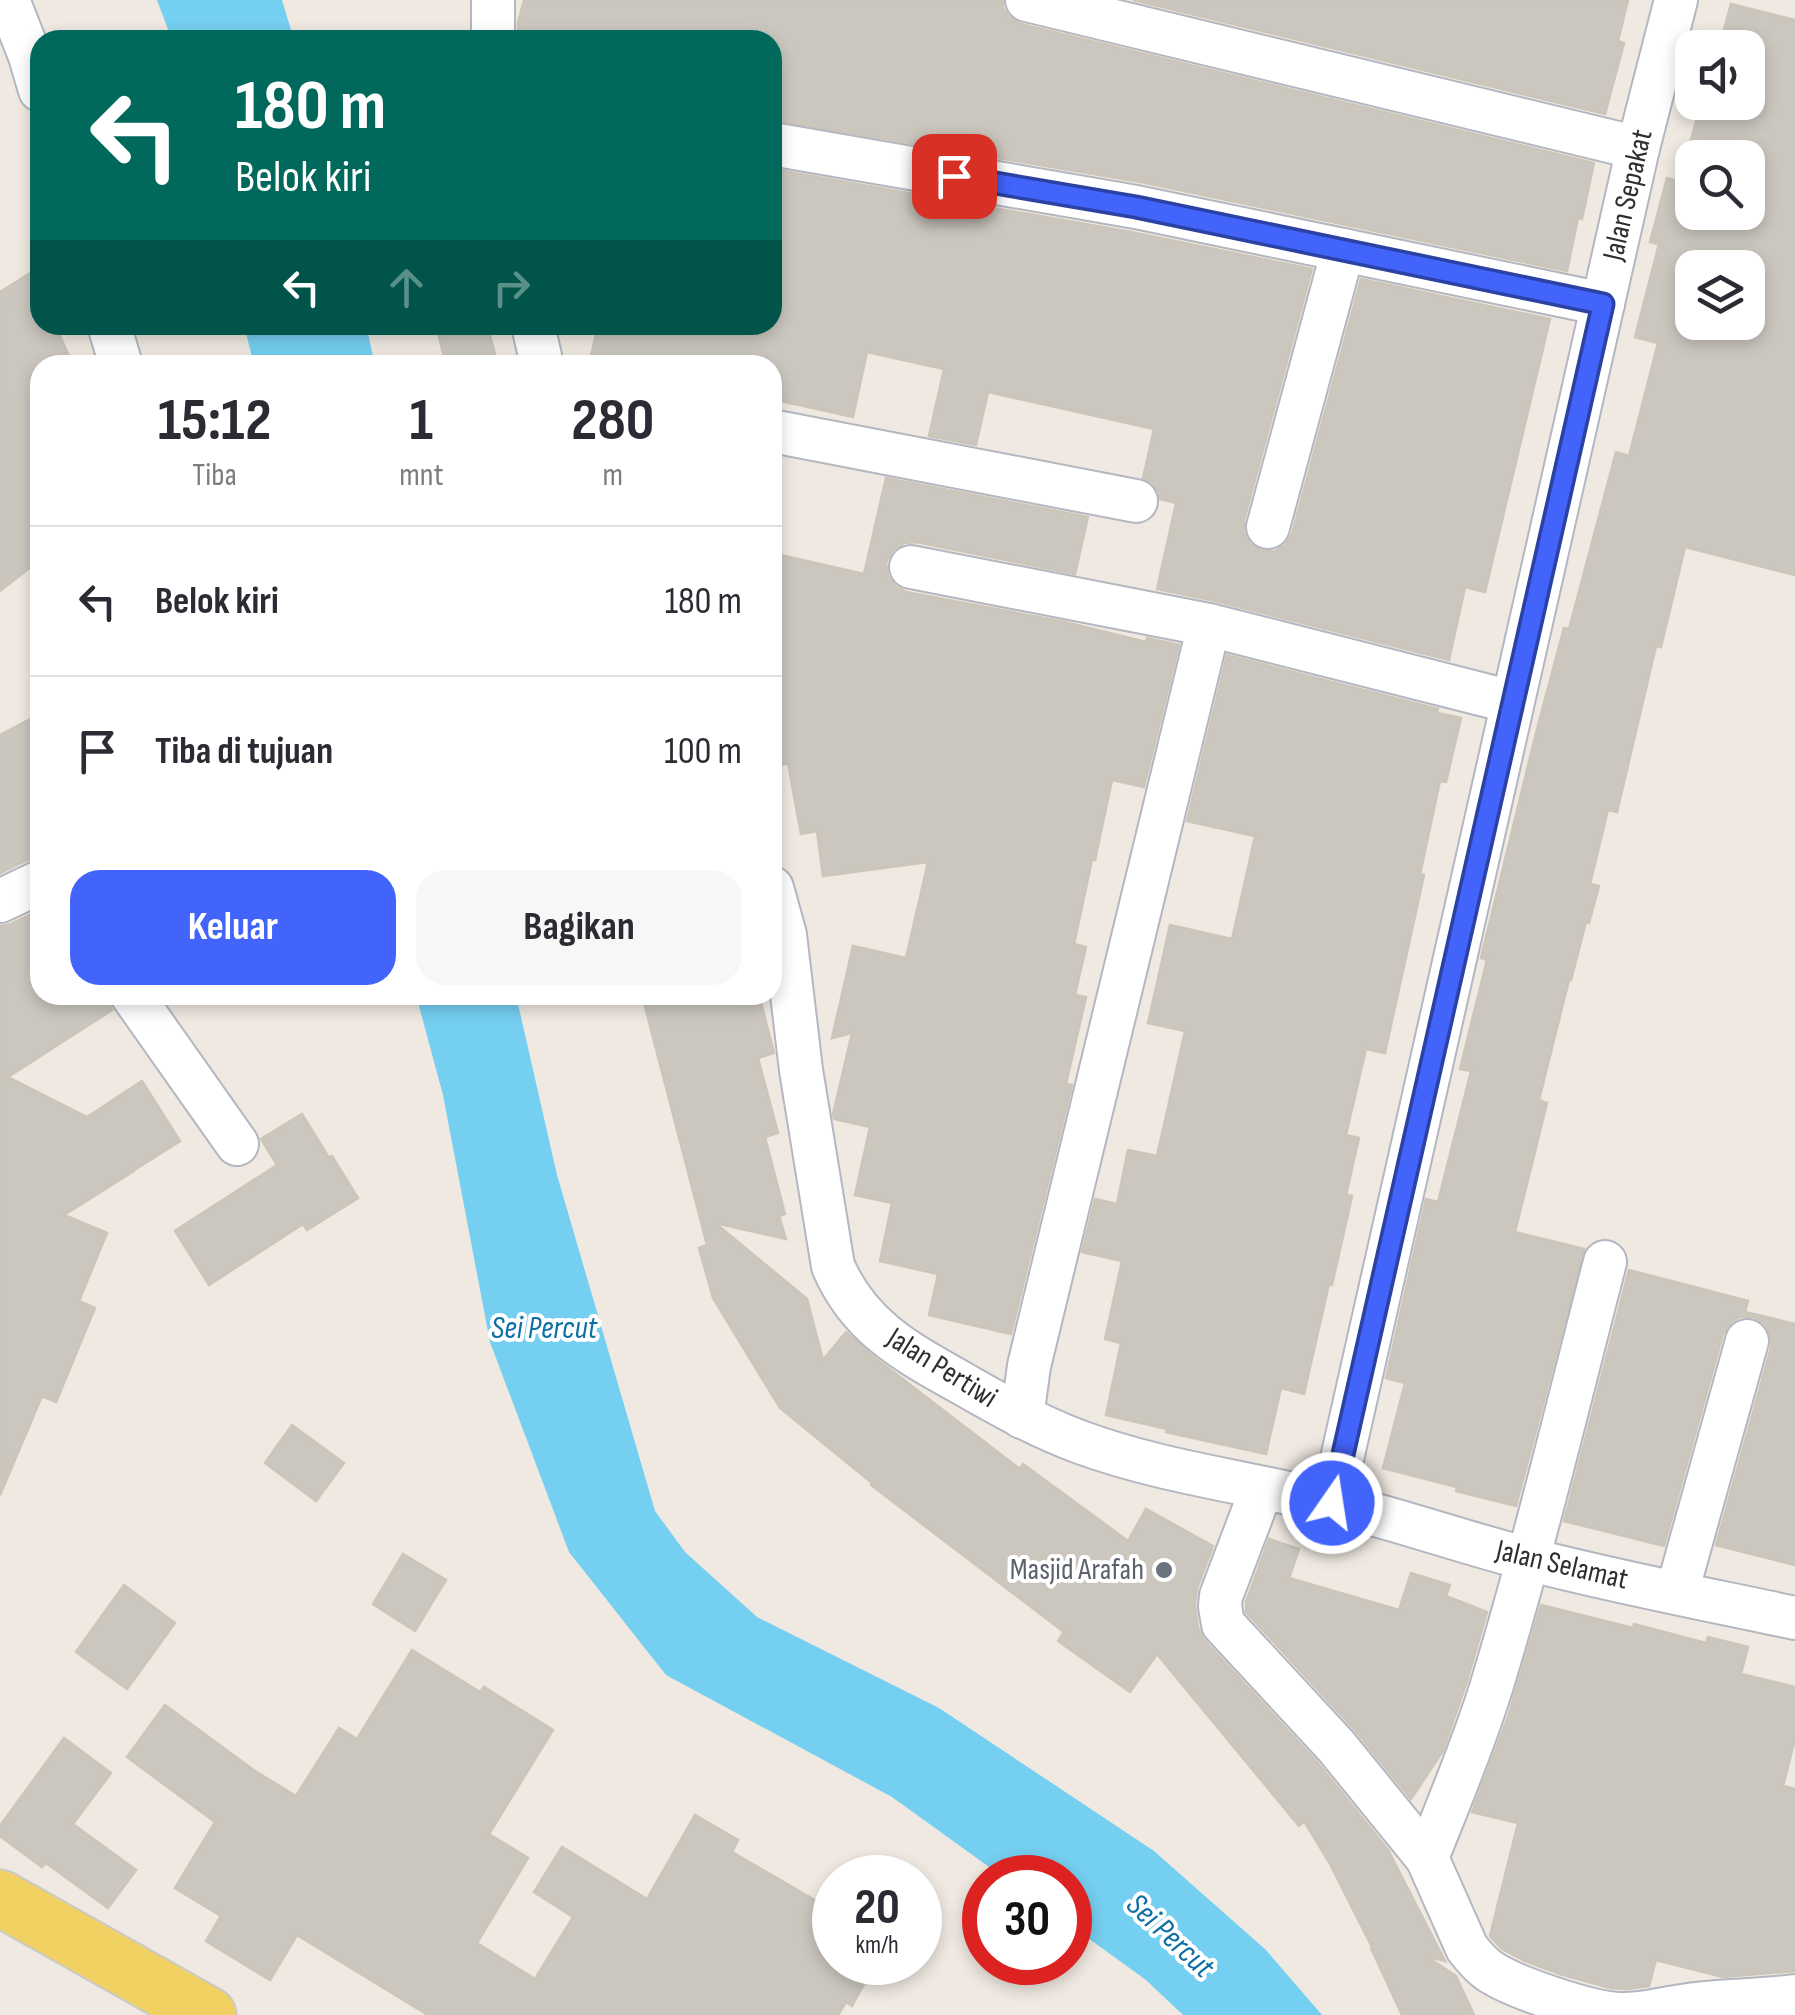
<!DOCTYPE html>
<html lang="id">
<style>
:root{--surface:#fff;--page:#f7f7f7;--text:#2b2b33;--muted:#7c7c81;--line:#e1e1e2;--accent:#4264fb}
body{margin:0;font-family:"Sofia Sans Condensed",sans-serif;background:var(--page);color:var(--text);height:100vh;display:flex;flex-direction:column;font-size:38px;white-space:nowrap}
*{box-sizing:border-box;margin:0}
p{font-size:32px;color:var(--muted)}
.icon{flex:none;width:55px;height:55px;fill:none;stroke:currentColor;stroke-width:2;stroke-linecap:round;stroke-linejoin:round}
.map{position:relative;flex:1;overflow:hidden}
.drawer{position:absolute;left:30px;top:355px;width:752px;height:650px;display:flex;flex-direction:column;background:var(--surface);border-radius:30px;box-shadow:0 5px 15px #0003}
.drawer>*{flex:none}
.top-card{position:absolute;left:30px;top:30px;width:752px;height:305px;border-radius:30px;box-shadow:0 5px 15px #0003;background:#00695c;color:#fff;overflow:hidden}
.fabs{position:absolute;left:1675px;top:30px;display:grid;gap:20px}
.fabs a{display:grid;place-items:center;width:90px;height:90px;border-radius:20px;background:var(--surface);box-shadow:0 5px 15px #0003;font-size:50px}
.speed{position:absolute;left:812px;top:1855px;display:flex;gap:20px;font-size:50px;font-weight:700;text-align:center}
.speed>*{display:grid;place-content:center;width:130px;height:130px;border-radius:50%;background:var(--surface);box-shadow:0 5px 15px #0003;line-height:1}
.speed small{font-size:25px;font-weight:400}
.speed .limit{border:15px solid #d22;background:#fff;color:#111}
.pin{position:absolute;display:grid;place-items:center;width:85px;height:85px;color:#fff;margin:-42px;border-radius:20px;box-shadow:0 5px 15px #0006}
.me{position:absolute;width:110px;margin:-55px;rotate:13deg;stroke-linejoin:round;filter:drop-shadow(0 0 8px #0008)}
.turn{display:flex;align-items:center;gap:35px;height:210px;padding:0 40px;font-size:45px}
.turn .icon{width:130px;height:130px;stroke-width:2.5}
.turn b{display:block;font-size:70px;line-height:85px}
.lanes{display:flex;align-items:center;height:95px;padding:0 40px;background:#0003;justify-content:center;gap:50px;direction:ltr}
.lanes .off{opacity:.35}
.eta{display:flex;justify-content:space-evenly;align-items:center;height:170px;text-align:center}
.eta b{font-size:60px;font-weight:700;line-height:70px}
.primary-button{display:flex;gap:20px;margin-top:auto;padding:20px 40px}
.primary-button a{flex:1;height:115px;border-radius:30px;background:var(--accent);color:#fff;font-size:40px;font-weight:700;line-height:115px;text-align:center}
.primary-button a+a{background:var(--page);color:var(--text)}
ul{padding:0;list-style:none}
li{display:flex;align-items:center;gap:30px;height:150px;padding:0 40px;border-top:2px solid var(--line)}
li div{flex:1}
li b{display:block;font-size:38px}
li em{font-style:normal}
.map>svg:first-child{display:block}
.water{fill:#75cff0}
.building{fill:#cbc7bf;stroke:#cbc5ba;stroke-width:2.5;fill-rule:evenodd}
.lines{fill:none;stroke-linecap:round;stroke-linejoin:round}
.street-casing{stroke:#b4b7c1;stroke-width:46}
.primary-casing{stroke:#c9c9c9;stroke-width:59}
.street{stroke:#fff;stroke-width:42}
.primary{stroke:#f2d163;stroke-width:55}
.route-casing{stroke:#2b41a3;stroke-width:25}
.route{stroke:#4264fb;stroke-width:18}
.worship-dot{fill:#6b7280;stroke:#fff;stroke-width:4}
.labels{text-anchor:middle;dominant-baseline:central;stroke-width:8;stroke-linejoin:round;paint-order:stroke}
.street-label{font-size:30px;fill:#2e2e2e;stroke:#fff}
.worship-label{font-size:30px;fill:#5b616d;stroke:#fff;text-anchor:end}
.water-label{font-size:32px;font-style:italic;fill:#0d6fa3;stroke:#fff}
</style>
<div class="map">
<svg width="1795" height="2015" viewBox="0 0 1795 2015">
<rect width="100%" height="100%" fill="#efe9e1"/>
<g class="water">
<polygon points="157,0 282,0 294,40 172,40"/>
<polygon points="244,325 366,325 375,365 254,365"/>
<polygon points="416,995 516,995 557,1175 655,1511 685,1552 757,1617 939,1708 1154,1851 1266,1950 1322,2015 1183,2015 1146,1980 1070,1925 1070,1878 1003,1877 892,1797 666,1675 569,1552 490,1342 443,1095"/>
</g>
<g class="building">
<polygon points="524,0 1003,0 1003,8 1009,17 1021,24 1594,163 1582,219 1578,218 1567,271 1141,182 772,120 772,40 518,40 518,23"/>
<polygon points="1133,0 1628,0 1618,41 1624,43 1605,114"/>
<path d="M1731 4 1795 20V575L1685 547 1661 647 1656 646 1617 812 1608 810 1590 884 1599 886 1589 923 1586 922 1571 980H1569L1539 1100 1547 1103 1515 1232 1584 1249 1516 1506 1456 1491 1457 1487 1383 1468 1405 1383 1386 1378 1426 1199 1438 1202 1471 1071 1460 1069 1487 960 1481 958 1536 733 1564 628 1569 629 1616 452 1629 456 1658 343 1635 337 1659 244 1650 242 1667 178 1680 182 1698 114 1702 115 1705 102H1748V48H1719ZM1692 158H1748V212H1692ZM1692 268H1748V322H1692Z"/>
<polygon points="772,169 1131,232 1312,269 1244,520 1244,532 1250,544 1262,551 1275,551 1285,545 1292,534 1361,279 1550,319 1485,592 1465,587 1449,660 1215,601 1157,589 1176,503 1160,499 1159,492 1153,483 1143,478 1154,429 988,392 976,445 929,436 944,369 867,352 853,417 772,399 772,365 589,365 598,325 772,325"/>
<polygon points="40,267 40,325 55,325 73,365 40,365 40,560 0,591 0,292"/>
<polygon points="436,325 487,325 498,365 446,365"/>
<polygon points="886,478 1088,517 1075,574 916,542 904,543 892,551 886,563 888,576 895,586 906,592 1065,622 1146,642 1147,638 1179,645 1144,787 1112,780 1095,860 1092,860 1074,944 1086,947 1075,995 1086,997 1066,1084 1072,1085 1011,1334 929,1315 938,1274 880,1261 892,1203 855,1195 870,1127 834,1119 833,1114 852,1033 832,1038 853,946 906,958 928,862 823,876 817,831 801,834 788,763 772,768 772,553 864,574"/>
<polygon points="1227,655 1438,709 1437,713 1461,718 1446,782 1440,781 1420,874 1424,875 1385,1053 1366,1049 1346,1135 1359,1138 1346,1195 1352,1196 1332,1285 1329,1284 1304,1394 1281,1388 1266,1454 1166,1432 1167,1429 1106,1415 1121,1343 1105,1339 1122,1261 1082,1252 1095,1199 1117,1204 1128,1150 1157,1156 1185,1031 1148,1023 1170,925 1232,939 1255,836 1187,821"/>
<polygon points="40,714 40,857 29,859 0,873 0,735"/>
<polygon points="40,910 40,995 107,995 112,1010 8,1077 87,1117 142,1081 180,1141 136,1169 135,1168 134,1171 64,1215 107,1233 79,1301 95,1308 56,1402 42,1396 0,1495 0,926 11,924"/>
<polygon points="642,995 759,995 774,1053 758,1058 778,1133 765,1137 785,1214 779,1216 786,1239 715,1223 807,1299 823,1360 846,1332 870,1354 1020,1469 1023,1464 1128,1541 1146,1509 1213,1546 1197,1588 1195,1604 1198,1628 1204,1640 1317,1762 1388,1850 1445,1961 1426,1956 1456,1976 1474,2015 1402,2015 1371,1948 1372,1947 1329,1862 1304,1821 1299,1826 1157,1654 1130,1692 1058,1641 1064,1632 871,1485 872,1483 780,1408 713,1298 699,1248 707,1245"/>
<polygon points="302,1114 329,1158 332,1156 358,1198 307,1230 303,1224 209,1285 175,1231 277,1165 261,1139"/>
<polygon points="1629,1270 1748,1301 1745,1312 1795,1324 1795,1565 1716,1545 1771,1348 1771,1336 1765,1324 1753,1317 1740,1317 1730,1323 1723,1334 1664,1546 1564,1521"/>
<polygon points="292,1425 344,1463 316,1501 265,1463"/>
<polygon points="1269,1539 1299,1549 1289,1578 1399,1610 1411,1573 1450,1585 1446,1596 1487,1612 1467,1681 1443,1751 1411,1799 1354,1729 1246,1612 1246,1602"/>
<polygon points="403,1554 446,1580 415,1631 373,1604"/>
<polygon points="124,1585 175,1623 127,1689 76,1652"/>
<polygon points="1541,1605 1633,1628 1634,1624 1706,1643 1708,1637 1748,1647 1741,1674 1795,1687 1795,1739 1783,1786 1795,1789 1795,1971 1723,1977 1656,1960 1649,1986 1627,1989 1610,1988 1560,1974 1525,1961 1502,1949 1490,1936 1518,1823 1472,1812 1508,1717"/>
<polygon points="412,1650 480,1692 484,1687 553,1730 489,1834 528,1858 477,1943 535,1979 573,1917 534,1892 562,1847 647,1899 695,1815 738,1840 732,1852 835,1912 835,1962 876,1962 852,2006 846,2002 838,2015 428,2015 297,1935 270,1980 206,1941 221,1916 175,1888 215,1822 127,1757 165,1705 255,1771 296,1796 339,1728 357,1739"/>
<polygon points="64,1738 111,1773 73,1824 136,1870 108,1908 46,1863 42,1867 0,1836 0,1826"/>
</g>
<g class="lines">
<defs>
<g id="street">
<polyline points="8,0 30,56 40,90"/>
<polyline points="493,0 493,40"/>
<polyline points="1027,0 1638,148"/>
<polyline points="772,144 1136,207 1603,304"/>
<polyline points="109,325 121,365"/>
<polyline points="533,325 542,365"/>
<polyline points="772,431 1136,501"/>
<polyline points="1268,527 1343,250"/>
<polyline points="911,567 1209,625 1029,1366 1022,1417"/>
<polyline points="1209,625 1512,702"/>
<path d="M772 888 785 935 801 1070 833 1266C858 1325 904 1351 958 1381 998 1404 1037 1426 1080 1442 1161 1472 1248 1482 1331 1503 1397 1519 1462 1542 1528 1559 1616 1582 1706 1599 1795 1618"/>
<polyline points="0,901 40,882"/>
<polyline points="132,995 237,1144"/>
<path d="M1262 1488 1221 1596 1220 1606 1223 1624 1336 1746 1427 1858 1467 1948C1474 1957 1480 1964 1488 1970 1512 1987 1590 2013 1619 2014 1643 2015 1664 2008 1688 2005 1723 2000 1759 2001 1795 1996"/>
<polyline points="1332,1503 1638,148 1676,0"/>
<polyline points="1677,1592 1747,1341"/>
<path d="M1427 1858C1449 1802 1473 1746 1491 1688 1534 1547 1568 1404 1605 1262"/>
</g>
<polyline id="primary" points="0,1898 208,2015"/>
</defs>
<use href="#street" class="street-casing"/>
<use href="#primary" class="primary-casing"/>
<use href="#street" class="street"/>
<use href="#primary" class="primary"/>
</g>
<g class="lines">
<defs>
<polyline id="route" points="954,176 1136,207 1603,304 1332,1503"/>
</defs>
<use href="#route" class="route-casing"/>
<use href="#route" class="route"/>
</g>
<circle class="worship-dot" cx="1164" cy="1570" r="10"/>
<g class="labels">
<g class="street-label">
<text transform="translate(1628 195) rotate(-77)">Jalan Sepakat</text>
<text transform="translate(942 1368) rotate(32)">Jalan Pertiwi</text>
<text transform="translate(1562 1565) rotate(13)">Jalan Selamat</text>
</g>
<g class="worship-label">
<text x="1144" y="1570">Masjid Arafah</text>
</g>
<g class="water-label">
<text x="544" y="1328">Sei Percut</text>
<text transform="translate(1170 1936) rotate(43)">Sei Percut</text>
</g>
</g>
</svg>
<div class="fabs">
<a><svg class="icon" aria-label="sound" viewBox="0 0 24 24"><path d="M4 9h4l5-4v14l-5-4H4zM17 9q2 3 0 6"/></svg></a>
<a><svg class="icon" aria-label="search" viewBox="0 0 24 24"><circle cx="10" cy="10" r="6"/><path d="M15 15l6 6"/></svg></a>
<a><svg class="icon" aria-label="layers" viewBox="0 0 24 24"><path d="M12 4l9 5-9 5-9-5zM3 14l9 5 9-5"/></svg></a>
</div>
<div class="speed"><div>20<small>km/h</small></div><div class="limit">30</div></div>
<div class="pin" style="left:954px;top:176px;background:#d93025"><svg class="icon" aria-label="arrive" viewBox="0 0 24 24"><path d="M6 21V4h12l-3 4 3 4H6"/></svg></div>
<svg class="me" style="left:1332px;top:1503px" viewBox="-20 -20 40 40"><circle r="17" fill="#4264fb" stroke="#fff" stroke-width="3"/><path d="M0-11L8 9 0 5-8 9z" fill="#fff"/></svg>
<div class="top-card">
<div class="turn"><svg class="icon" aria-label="left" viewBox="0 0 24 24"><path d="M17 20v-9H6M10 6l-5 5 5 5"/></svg><div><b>180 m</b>Belok kiri</div></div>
<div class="lanes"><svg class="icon" aria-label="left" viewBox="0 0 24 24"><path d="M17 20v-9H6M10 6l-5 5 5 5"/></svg><svg class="icon off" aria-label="ahead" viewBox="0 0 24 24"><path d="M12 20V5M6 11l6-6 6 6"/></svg><svg class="icon off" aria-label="right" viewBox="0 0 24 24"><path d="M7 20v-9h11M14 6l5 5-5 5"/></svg></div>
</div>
<section class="drawer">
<div class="eta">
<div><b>15:12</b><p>Tiba</p></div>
<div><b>1</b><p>mnt</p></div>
<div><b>280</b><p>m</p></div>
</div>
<ul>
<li><svg class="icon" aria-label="left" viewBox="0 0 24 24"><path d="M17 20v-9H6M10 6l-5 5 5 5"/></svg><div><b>Belok kiri</b></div><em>180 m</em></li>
<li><svg class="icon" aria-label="arrive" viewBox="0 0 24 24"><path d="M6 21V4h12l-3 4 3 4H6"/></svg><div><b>Tiba di tujuan</b></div><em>100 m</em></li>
</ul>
<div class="primary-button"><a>Keluar</a><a>Bagikan</a></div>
</section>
</div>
